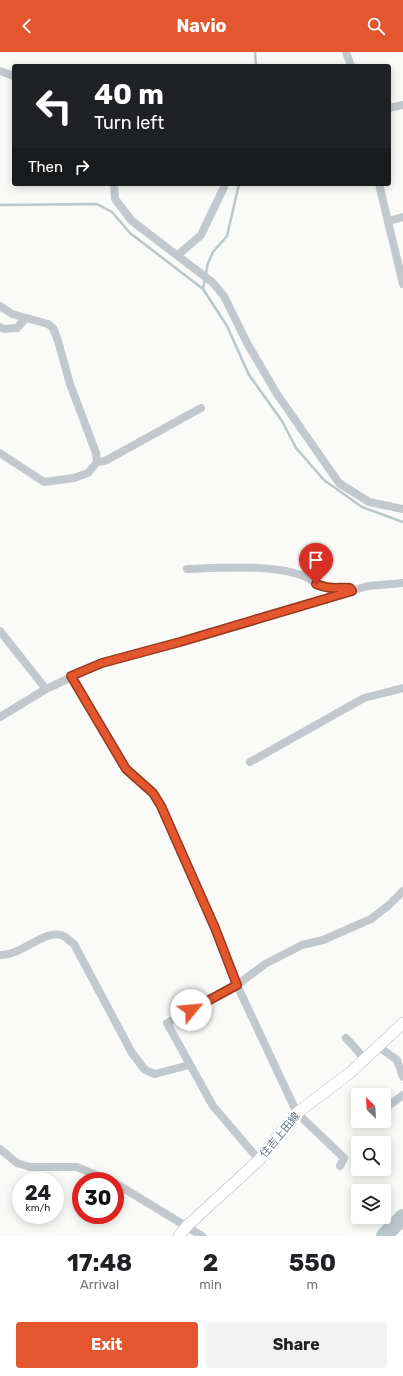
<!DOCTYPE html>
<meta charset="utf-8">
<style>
:root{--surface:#fff;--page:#f2f2f2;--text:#202124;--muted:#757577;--accent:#e4572e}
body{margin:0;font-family:Rubik,"Noto Sans JP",sans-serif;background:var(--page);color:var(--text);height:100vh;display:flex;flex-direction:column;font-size:15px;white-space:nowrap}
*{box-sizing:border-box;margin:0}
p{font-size:13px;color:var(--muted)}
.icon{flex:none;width:22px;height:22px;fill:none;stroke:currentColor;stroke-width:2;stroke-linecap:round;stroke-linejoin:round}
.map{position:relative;height:1184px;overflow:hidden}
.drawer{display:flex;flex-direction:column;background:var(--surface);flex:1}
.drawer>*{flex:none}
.banner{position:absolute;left:12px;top:12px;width:379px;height:122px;border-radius:4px;box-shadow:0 2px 10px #0003;background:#202124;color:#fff;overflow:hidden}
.needle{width:26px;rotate:335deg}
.controls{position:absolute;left:351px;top:1036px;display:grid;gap:8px}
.controls a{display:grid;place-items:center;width:40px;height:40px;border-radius:4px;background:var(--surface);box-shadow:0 2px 10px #0003;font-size:20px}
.speed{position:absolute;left:12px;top:1120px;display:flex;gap:8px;font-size:20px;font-weight:700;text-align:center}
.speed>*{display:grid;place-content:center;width:52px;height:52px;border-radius:50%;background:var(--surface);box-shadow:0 2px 10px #0003;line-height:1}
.speed small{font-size:10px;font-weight:400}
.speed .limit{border:6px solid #d22;background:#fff;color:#111}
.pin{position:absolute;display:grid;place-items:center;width:34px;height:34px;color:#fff;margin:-41px -17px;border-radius:50% 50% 50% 0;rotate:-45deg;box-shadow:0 0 4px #0007}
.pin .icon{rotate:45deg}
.me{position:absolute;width:44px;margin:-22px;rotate:62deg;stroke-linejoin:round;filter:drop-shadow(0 0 3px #0008)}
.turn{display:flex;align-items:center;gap:14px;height:84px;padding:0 16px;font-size:18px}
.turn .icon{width:52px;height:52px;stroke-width:2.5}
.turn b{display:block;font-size:28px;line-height:34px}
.then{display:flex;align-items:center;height:38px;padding:0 16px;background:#0003;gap:8px;font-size:15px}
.eta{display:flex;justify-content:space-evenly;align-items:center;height:68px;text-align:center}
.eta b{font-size:24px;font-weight:700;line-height:28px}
.button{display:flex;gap:8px;margin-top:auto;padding:8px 16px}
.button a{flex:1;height:46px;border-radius:4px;background:var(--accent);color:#fff;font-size:16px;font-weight:700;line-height:46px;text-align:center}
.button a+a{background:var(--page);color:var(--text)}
header{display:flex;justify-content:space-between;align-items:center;height:52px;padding:0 16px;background:var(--accent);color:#fff;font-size:18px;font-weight:700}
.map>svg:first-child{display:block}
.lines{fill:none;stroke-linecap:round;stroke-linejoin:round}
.stream{stroke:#bbc7cb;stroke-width:2.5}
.river{stroke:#bbc7cb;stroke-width:16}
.secondary-casing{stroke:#b3babf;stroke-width:12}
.street{stroke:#c3c8cc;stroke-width:8}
.secondary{stroke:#fff;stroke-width:11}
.route-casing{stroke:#94391e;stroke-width:10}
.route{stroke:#e4572e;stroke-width:7}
.labels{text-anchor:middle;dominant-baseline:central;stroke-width:4;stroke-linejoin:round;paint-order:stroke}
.street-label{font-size:11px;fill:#657683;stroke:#fff}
</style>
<header><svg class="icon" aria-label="back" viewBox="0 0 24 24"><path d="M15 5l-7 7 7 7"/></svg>Navio<svg class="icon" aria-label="search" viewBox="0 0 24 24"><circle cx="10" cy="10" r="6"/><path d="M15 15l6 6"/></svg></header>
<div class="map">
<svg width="403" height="1184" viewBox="0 0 403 1184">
<rect width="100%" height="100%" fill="#fafaf8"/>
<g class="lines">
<g class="stream">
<polyline points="255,0 256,14"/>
<polyline points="0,153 97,152 112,160 130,181 203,237 227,274 249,323 282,369 296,396 324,428 362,455 403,470"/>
<polyline points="203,237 208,211 213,200 227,184 239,132"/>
</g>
<polyline class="river" points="384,1184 403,1165"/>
<defs>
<polyline id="secondary" points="179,1184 187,1174 259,1108 297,1061 351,1020 403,971"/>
</defs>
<use href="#secondary" class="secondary-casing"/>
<g class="street">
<polyline points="346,0 351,14"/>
<polyline points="0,19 14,24"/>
<polyline points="389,56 403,53"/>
<polyline points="114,132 115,147 132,169 212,230 224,244 247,291 277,342 339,431 369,450 403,457"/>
<polyline points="379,132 403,232"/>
<polyline points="388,169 403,165"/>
<polyline points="178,203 201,183 224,135"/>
<polyline points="0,254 12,262 48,272 53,276 58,289 70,332 96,401 97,410 88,421 74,426 44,430 0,401"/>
<polyline points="0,275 4,277 17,276 25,267"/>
<polyline points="97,410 105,409 201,356"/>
<path d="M187 517C219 516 270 512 301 523 309 525 316 533 325 536 334 539 341 536 349 536"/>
<polyline points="0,579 46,637"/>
<polyline points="71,624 127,717 153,741 161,754 215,876 237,933 297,1061 344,1106 340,1114"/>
<polyline points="0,665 46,637 102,611 180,590 368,534 403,531"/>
<polyline points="250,710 364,646 403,636"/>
<path d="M0 903C21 904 44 878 61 883 66 884 70 890 74 892L132 1001 145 1018 155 1022 189 1013"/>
<polyline points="346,986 365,1007"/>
<polyline points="379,995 397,1008 403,1025"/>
<polyline points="384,1057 403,1043"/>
<polyline points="0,1097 17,1111 30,1115 77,1115 110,1129"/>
<polyline points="259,1108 213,1054 167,971 237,933 265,912 302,893 323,888 371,867 389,853 403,839"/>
<polyline points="115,1131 202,1184"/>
</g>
<use href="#secondary" class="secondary"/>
</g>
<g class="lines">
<defs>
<path id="route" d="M191 958 237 933 215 876 161 754 153 741 126 717 71 624 102 611 180 590 352 539 350 536C336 535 331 538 316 532"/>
</defs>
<use href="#route" class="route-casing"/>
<use href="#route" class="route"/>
</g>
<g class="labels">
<g class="street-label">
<text transform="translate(280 1083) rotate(-50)">住吉上田線</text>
</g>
</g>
</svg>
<div class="controls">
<a><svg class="needle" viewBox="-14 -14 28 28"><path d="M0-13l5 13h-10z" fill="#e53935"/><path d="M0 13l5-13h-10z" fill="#757577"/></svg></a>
<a><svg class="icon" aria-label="search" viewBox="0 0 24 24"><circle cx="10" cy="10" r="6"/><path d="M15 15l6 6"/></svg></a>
<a><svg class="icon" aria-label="layers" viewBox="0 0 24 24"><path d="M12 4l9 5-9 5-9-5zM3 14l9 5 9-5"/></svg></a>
</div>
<div class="speed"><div>24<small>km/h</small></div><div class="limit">30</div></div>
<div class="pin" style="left:316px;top:532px;background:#d93025"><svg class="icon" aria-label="arrive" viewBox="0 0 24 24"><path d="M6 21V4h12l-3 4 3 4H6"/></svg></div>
<svg class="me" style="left:191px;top:958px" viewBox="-20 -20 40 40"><circle r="19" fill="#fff"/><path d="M0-13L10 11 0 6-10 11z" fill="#e4572e"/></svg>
<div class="banner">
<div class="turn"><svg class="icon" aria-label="left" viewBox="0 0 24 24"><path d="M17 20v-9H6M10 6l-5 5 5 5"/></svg><div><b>40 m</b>Turn left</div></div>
<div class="then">Then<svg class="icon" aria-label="right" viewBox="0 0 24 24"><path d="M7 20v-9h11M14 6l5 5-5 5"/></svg></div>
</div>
</div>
<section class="drawer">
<div class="eta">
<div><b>17:48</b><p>Arrival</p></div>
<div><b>2</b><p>min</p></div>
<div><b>550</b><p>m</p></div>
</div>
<div class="button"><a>Exit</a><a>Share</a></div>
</section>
